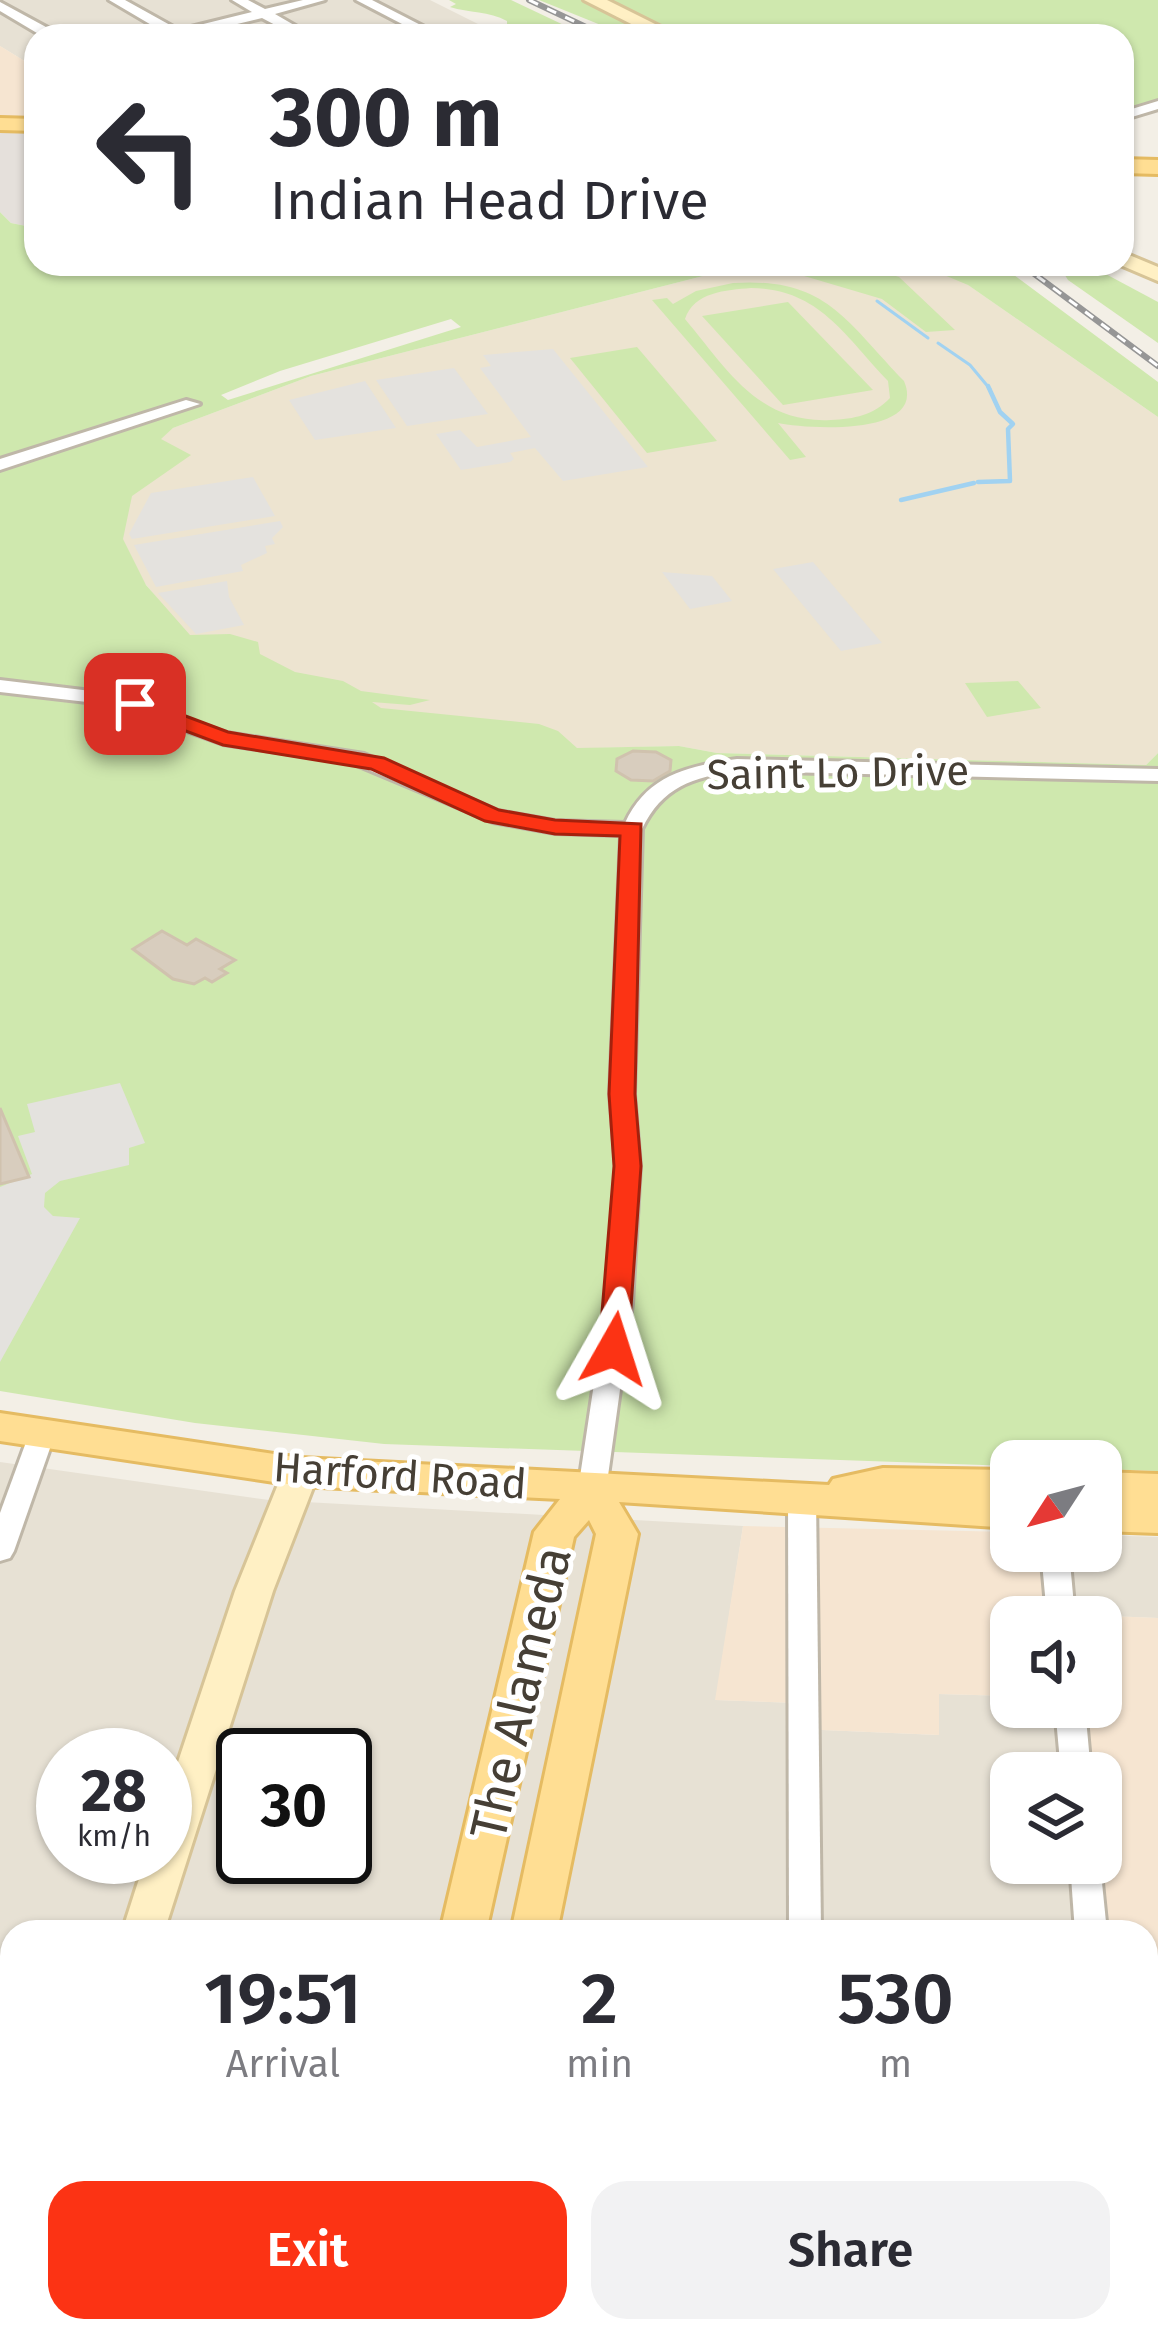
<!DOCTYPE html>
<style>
:root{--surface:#fff;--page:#f2f2f3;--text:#2b2b33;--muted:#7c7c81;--accent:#fc3314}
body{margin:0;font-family:"Fira Sans",sans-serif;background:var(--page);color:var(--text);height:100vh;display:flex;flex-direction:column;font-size:45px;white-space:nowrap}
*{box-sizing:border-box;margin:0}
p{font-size:39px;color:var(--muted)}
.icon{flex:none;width:66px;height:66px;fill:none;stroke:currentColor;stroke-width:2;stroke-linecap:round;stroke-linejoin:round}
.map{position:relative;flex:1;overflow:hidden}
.details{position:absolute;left:0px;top:1920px;width:1158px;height:423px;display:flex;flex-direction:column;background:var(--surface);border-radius:36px 36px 0 0;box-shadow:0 3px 9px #0004}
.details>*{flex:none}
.guide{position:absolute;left:24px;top:24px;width:1110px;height:252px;border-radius:36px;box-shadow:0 3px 9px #0004;background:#fff;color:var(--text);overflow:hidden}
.needle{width:78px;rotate:234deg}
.buttons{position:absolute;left:990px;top:1440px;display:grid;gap:24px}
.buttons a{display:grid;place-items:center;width:132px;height:132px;border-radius:24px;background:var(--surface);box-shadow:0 3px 9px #0004;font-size:60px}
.speed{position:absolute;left:36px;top:1728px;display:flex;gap:24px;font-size:60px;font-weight:700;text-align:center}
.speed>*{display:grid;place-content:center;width:156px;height:156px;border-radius:50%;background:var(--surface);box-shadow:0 3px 9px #0004;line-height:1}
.speed small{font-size:30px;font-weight:400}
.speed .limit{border:6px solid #111;border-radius:18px;background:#fff;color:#111}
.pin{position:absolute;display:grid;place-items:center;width:102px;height:102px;color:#fff;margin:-51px;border-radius:24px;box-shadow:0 6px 18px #0006}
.me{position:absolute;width:132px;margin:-66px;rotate:6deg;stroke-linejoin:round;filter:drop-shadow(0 0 9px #0008)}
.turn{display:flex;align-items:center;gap:42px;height:252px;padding:0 48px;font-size:54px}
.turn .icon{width:156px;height:156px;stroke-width:2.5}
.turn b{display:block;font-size:84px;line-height:102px}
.eta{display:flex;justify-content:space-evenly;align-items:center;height:204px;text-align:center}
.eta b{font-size:72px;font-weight:600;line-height:84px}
.primary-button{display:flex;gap:24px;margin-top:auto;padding:24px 48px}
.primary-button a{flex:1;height:138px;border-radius:36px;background:var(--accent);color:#fff;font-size:48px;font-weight:600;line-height:138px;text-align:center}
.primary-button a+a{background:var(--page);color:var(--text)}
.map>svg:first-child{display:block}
.residential{fill:#e7e1d4;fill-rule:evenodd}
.commercial{fill:#f6e5d1}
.industrial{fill:#e5e0db}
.education{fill:#ede4d0}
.green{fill:#cfe8ae;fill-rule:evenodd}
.parking{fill:#e4e2de}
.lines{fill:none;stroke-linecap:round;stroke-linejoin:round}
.stream-far1{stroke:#a1d2f1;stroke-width:3}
.stream{stroke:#a1d2f1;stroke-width:4.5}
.building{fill:#d8cdbe;stroke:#d0c2ae;stroke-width:3}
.street-casing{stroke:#bfb7a8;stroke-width:6}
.secondary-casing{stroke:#d7c497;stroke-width:6}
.primary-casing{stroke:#e5bb62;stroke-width:6}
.street{fill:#fff;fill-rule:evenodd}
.secondary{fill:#fff0c4;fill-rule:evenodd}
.primary{fill:#ffde93;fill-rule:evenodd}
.rail-casing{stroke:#969696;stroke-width:6}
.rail{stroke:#fff;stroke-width:3;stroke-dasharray:10;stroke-linecap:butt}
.route{fill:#fc3314;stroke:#a4210d;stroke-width:3}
.labels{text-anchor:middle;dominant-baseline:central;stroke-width:10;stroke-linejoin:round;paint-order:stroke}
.street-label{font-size:42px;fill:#463f35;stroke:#fff}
.near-street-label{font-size:51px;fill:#463f35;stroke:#fff}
</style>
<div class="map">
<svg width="1158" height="2341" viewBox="0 0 1158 2341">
<rect width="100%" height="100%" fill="#f3efe6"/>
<g class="residential">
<polygon points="0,0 430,0 502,36 36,36 36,68 0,46"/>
<path d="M0 1462 269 1500 743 1526 716 1700 799 1703 800 1729 938 1735V1694L1011 1696V1707H1069L1076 1773H1011V1863H1084L1091 1932H12V2331H1146V2157L1158 2158V2341H0ZM63 1755H165V1857H63ZM243 1755H345V1857H243Z"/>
<polygon points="1101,1535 1158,1537 1158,1618 1059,1614 1056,1551 1101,1551"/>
</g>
<g class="commercial">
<polygon points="0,46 36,68 36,118 0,116"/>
<polygon points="743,1526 1011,1532 1011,1551 1056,1551 1059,1614 1158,1618 1158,2158 1146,2157 1146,1932 1091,1932 1084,1863 1101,1863 1101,1773 1076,1773 1069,1707 1101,1707 1101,1617 1011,1617 1011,1696 939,1694 939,1735 799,1729 798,1703 715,1700"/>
</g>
<polygon class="industrial" points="0,132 36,133 36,228 11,223 0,212"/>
<polygon class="education" points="750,264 938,264 1158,417 1158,753 1146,765 717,753 679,746 505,750 248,710 73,495 133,461 173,428 311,376"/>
<g class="green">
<path d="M449 0H511L587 36 514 34 507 31V21C489 11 469 13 450 7L456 4Z"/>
<polygon points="539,0 583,0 660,36 628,36"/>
<polygon points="609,0 1158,0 1158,100 1122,111 1122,36 687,36"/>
<path d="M0 212 11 223 36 228V264H750L311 376 173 428 161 439 191 455 132 496 123 539 146 585 190 635 230 634 258 642 260 654 295 672 343 681 361 691 430 700 410 705 372 702 381 708 539 724 558 731 577 748 679 746 717 753 1146 765 1158 753V1471L1101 1469V1461H1011V1466L384 1444 195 1423 0 1391ZM451 319 461 327 228 400 221 395 280 371Z"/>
<polygon points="808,264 873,269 899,277 955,330 926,332 882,299 794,273"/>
<polygon points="938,264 999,264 1158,382 1158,417 968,285 937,272 943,268"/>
<polygon points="1058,264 1087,264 1158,302 1158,343 1068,280"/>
<path d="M733 283C826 277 845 320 904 381 928 437 806 429 778 423L806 457 790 460 652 300 667 298 673 304 696 291ZM751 288C819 289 844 335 888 381L890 398C874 415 854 419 831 420 758 424 727 369 685 319 694 292 726 290 751 288Z"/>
<polygon points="788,302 873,390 783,405 702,316"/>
<polygon points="637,347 717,441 647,453 570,358"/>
<polygon points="1018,681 1041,708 987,717 965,683"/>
</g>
<g class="parking">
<polygon points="553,349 648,467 563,481 535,448 510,453 514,459 510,462 461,470 436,434 460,430 477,447 531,437 480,368 491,366 483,355"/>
<polygon points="454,368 488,414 407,426 376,380"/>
<polygon points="365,381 396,428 315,440 289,400"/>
<polygon points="253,477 275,516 132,539 129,534 151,493"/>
<polygon points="280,521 283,527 272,538 275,544 265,546 267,553 241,565 243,571 156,587 134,545"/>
<polygon points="813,562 882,643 841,651 773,569"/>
<polygon points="662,572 712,576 732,601 690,609"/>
<polygon points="227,581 229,597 244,625 196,634 158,593"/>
<polygon points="120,1083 145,1143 129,1148 129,1165 60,1181 45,1193 44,1207 53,1216 80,1218 0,1362 0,1187 32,1174 18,1136 35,1132 27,1104"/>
</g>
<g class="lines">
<g class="stream-far1">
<polyline points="877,301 928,338"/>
<polyline points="938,343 970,365 990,389"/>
</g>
<g class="stream">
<polyline points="978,482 1010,481 1008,429 1013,424 1000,412 988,386"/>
<polyline points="901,500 974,483"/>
</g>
</g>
<g class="building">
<polygon points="633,751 656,752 671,760 670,771 653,781 631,780 616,771 617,759"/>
<polygon points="162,931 187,945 196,939 235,960 220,969 227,973 212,982 205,978 194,984 173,979 133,949"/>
<polygon points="0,1108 29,1177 0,1184"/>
</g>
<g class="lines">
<defs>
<g id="street">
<polygon points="109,0 125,0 179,30 252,12 232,0 248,0 265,9 303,0 325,0 275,14 313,36 296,36 262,18 187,36 163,36 165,33"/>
<polygon points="356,0 372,0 442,36 425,36"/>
<polygon points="0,2 57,33 59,36 42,36 0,11"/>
<polygon points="485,28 490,29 490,35 461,36"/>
<polygon points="1158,101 1158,109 1122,120 1122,112"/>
<polygon points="186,400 200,404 0,470 0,459"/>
<path d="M0 680 116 694 227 733 364 754 498 811 555 821 625 823C647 775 688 766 737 759L1158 769V781L737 771C693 777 662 787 642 829L634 1094 640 1166 632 1304 606 1490 602 1497H582L578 1490 606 1304 616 1166 610 1094 621 835 555 833 493 822 352 763 223 744 113 705 0 692Z"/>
<polygon points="42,1425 51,1427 55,1434 14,1551 10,1558 0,1561 0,1513 29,1434 33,1427"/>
<polygon points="802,1486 812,1489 816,1496 821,1932 789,1932 788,1496 792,1489"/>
<polygon points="1041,1551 1069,1551 1075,1617 1047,1617"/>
<polygon points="1055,1707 1085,1707 1091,1773 1061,1773"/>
<polygon points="1070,1863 1100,1863 1107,1932 1075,1932"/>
<rect x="1146" y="2146" width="12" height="30"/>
<polygon points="1146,2328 1149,2341 1113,2341 1113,2331 1146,2331"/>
<polygon points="791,2331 825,2331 826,2341 790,2341"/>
</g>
<g id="secondary">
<polygon points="584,0 607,0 679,36 655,36"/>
<polygon points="1122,252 1158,267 1158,281 1118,264 1122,264"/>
<polygon points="301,1459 314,1463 319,1472 273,1591 164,1932 122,1932 146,1857 165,1857 165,1801 235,1591 283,1472 288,1463"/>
<polygon points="12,2168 12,2212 0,2217 0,2173"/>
</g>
<g id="primary">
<polygon points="0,118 36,119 36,131 0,130"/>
<polygon points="1122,159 1158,160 1158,174 1122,173"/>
<polygon points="0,1413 301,1458 829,1485 833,1479 883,1468 1011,1470 1011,1528 619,1502 638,1534 557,1932 511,1932 596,1534 589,1520 574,1537 486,1932 440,1932 534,1532 560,1499 301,1486 0,1441"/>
<polygon points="1101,1472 1158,1474 1158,1533 1101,1531"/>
<polygon points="290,2331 343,2331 339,2341 286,2341"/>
<polygon points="373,2331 426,2331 422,2341 369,2341"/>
</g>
</defs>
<use href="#street" class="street-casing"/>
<use href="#secondary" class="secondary-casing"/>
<use href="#primary" class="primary-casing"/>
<use href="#street" class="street"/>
<use href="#secondary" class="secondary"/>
<use href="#primary" class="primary"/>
<defs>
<g id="rail">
<polyline points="529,0 605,36"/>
<polyline points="1021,264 1158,366"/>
</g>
</defs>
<use href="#rail" class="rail-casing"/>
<use href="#rail" class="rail"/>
</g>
<polygon class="route" points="135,697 228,732 384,758 499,810 555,820 641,824 635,1094 641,1166 628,1349 624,1357 614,1359 599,1349 614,1166 609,1094 620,836 555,834 485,821 371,769 223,745 127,709 127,699"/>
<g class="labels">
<g class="street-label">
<text transform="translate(838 773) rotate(-1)">Saint Lo Drive</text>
<text transform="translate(400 1476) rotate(4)">Harford Road</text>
</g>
<g class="near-street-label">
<text transform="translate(521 1693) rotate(-77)">The Alameda</text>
</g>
</g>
</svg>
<div class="buttons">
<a><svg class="needle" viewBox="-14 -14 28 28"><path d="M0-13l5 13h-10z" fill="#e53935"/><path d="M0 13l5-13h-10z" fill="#7c7c81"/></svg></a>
<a><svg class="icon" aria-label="sound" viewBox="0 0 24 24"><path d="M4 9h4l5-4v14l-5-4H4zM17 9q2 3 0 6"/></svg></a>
<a><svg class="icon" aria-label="layers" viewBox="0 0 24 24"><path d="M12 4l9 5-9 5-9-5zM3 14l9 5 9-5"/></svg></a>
</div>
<div class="speed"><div>28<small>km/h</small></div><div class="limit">30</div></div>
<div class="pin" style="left:135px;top:704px;background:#d93025"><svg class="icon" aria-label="arrive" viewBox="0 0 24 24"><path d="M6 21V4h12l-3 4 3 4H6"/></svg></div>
<svg class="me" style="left:614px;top:1349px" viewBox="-20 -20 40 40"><path d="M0-17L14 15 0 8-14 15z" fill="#fc3314" stroke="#fff" stroke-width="4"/></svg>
<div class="guide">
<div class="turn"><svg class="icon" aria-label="left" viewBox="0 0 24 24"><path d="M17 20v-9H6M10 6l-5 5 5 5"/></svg><div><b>300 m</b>Indian Head Drive</div></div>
</div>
<section class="details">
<div class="eta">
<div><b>19:51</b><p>Arrival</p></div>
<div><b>2</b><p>min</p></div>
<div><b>530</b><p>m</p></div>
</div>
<div class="primary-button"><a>Exit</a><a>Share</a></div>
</section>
</div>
